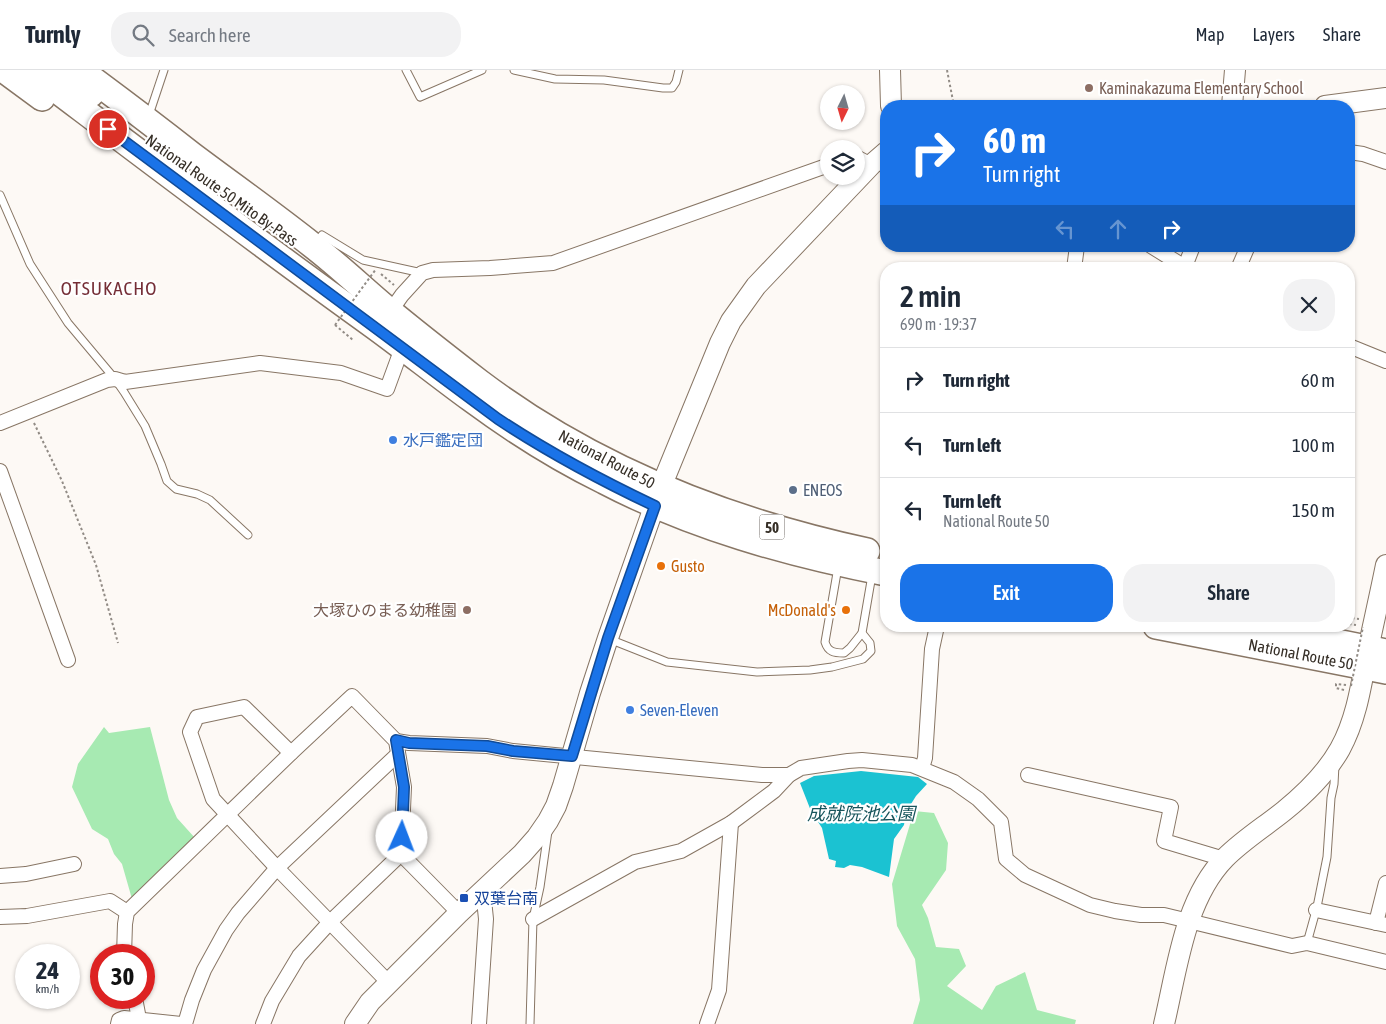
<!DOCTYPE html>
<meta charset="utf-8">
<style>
:root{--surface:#fff;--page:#f2f2f3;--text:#1f2937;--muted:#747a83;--line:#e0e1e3;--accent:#1a73e8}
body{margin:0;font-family:"Asap Condensed","Noto Sans JP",sans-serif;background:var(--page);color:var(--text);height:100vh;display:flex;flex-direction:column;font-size:19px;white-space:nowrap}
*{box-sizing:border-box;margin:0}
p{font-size:16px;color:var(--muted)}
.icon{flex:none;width:28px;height:28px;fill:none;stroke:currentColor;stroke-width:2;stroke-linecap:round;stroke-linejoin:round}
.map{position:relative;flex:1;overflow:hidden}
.side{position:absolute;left:880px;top:192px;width:475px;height:370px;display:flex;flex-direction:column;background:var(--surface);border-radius:20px;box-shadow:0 1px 4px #0004}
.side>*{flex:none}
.guide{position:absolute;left:880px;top:30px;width:475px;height:152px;border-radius:20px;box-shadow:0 1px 4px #0004;background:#1a73e8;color:#fff;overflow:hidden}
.needle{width:32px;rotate:185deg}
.fabs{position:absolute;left:820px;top:15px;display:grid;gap:10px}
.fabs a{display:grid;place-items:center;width:45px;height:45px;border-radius:50%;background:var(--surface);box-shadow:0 1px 4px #0004;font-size:25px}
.speed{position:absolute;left:15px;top:874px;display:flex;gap:10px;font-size:25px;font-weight:700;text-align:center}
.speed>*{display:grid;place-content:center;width:65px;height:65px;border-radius:50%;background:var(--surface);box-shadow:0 1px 4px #0004;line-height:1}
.speed small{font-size:12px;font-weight:400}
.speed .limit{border:8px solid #d22;background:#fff;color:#111}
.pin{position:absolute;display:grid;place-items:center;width:42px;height:42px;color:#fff;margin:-21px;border:2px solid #fff;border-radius:50%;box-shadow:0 1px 5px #0007}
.me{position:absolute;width:55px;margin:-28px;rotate:2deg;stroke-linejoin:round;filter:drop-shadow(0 0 4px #0008)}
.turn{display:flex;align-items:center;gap:18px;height:105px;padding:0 20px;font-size:22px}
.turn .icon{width:65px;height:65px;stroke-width:2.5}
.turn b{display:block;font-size:35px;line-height:42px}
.lanes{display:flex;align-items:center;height:48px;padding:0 20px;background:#0003;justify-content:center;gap:25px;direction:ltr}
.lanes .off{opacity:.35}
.round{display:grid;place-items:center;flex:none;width:52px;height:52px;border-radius:20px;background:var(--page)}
.overview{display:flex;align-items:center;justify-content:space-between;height:85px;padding:0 20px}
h1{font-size:30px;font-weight:600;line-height:38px}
.button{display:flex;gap:10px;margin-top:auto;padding:10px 20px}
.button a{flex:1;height:58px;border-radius:20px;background:var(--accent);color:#fff;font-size:20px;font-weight:600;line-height:58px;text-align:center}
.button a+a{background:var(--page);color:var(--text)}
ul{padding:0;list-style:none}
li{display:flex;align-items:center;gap:15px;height:65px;padding:0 20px;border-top:1px solid var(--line)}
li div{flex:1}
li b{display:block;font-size:19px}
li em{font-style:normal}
header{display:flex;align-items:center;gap:30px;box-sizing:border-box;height:70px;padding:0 25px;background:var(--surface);border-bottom:1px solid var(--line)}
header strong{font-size:24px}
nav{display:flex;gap:28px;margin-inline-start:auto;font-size:18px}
.search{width:350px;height:45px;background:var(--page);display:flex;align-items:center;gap:12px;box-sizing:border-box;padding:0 18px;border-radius:20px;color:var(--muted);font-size:19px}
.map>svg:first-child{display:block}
.green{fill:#a7eab2}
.water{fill:#1bc2d2}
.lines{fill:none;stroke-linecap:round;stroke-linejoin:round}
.lane-casing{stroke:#887665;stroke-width:9}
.street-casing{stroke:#887665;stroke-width:16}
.secondary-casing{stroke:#887665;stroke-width:22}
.highway-casing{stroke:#887665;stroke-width:28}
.path{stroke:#928c86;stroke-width:2;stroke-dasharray:2.5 2.5;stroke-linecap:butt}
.lane{stroke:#fff;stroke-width:7}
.street{stroke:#fff;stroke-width:14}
.secondary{stroke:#fff;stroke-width:20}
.highway{stroke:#fff;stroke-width:25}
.path-bridge{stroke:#928c86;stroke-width:2;stroke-dasharray:2.5 2.5;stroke-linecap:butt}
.route-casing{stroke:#114b97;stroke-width:12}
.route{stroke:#1a73e8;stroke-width:9}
.education-dot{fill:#8d6e63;stroke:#fff;stroke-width:2}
.shop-dot{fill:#3f7fe0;stroke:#fff;stroke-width:2}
.service-dot{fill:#5c6f8a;stroke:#fff;stroke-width:2}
.food-dot{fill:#e8710a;stroke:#fff;stroke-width:2}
.transit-dot{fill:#1a4fb4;stroke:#fff;stroke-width:2}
.labels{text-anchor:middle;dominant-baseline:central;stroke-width:4.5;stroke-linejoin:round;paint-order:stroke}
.shield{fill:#fff;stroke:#726d68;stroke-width:1}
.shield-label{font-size:15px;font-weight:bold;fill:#362f27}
.education-label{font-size:16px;fill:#785e54;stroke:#fff;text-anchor:start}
.street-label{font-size:16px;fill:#362f27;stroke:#fff}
.shop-label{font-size:16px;fill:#366cbe;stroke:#fff;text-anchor:start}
.service-label{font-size:16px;fill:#4e5e75;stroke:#fff;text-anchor:start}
.food-label{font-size:16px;fill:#c56008;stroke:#fff;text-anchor:start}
.transit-label{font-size:16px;fill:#164399;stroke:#fff;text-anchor:start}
.water-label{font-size:18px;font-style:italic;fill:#18555c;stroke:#fff}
.quarter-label{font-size:19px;letter-spacing:1px;fill:#752e37;stroke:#fff}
</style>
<header>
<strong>Turnly</strong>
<div class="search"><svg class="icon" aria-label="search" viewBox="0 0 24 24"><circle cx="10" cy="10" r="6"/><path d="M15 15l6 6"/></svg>Search here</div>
<nav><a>Map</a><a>Layers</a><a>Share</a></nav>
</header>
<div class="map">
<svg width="1386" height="954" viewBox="0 0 1386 954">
<rect width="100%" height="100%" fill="#fdf9f5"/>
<g class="green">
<polygon points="104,657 109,663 150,657 169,730 177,748 195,768 132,829 122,794 114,784 108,769 92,759 72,717 78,694"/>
<polygon points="914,741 934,743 948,773 946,800 922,835 928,848 936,877 959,879 966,896 947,916 982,940 996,916 1025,902 1037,940 1076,950 1075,954 913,954 920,930 915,889 897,856 892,814"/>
</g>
<polygon class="water" points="861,701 918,707 927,714 916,726 906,742 904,755 894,769 889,807 862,797 850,795 844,798 835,797 836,791 829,789 822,758 811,741 800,713 814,706"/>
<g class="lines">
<defs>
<g id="lane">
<polyline points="406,0 420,27 482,0"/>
<polyline points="514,0 555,9 604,10 663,18 672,18 676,12 679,0"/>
<polyline points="149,45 164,0"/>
<polyline points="0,125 30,194 68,253 115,309 124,322 145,356 161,394 167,411 176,419 197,424 210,430 248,465"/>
<polyline points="316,174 322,165 363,190 422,203"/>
<path d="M838 497 825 572C828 582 834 583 844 583L850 578 862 563"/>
<polyline points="609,569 667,592 757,602 810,600 832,597 863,589 871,581 870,573 862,563 872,505"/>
<polyline points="1307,873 1317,837 1327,787 1331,728 1334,714 1335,695"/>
<polyline points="530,954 533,849 540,817 548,761"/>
</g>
<g id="street">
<polyline points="1349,82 1363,84 1386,92"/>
<polyline points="856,87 871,95"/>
<polyline points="1151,176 1188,199"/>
<polyline points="1074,199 1077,176"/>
<polyline points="1184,199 1193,176"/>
<polyline points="1238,199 1248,176"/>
<polyline points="387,246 402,225 422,203 433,200 490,198 553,193 829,95"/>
<polyline points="1349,276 1386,291"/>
<polyline points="0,353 107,310 115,309 125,312 260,293 341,303 387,319 402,278"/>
<polyline points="0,401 68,590"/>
<polyline points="396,671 409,673 487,676 513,681 762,705 789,705"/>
<polyline points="291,683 244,637 197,647 190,662 213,729 277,798 389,913"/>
<polyline points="922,698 925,688 932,579 937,556"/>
<polyline points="1028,705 1171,737 1164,771 1224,789"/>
<polyline points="0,806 26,804 74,794"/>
<polyline points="1316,840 1386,855"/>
<polyline points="0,847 27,846 110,831 127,842"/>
<polyline points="533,849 635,792 681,781 731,753 774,721 789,705 801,698 848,691 862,690 912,695 954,712 978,729 1001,752 1006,789 1025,805 1090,835 1115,841 1141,845 1164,845 1292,876 1307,873 1386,892"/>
<polyline points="1376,853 1386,813"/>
<polyline points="124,885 125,854 127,842 291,683 352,626 396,671 404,717 401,784 459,843"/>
<polyline points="135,928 139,949"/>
<polyline points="118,954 119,950 124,948 181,954"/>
<polyline points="185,954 192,930 204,900 226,860 238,843 277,798 398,684"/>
<polyline points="263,954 272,931 299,886 330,852 401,784"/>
<polyline points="479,954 486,849 483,820"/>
<polyline points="707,954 719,920 731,753"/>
</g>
<g id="secondary">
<polyline points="890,0 891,36"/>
<polyline points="1232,36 1235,0"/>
<polyline points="1325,36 1386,28"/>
<polyline points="355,954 370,932 459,843 522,784 537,767 548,751 556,736 563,716 590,623 608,568 661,417 720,273 731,251 756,216 871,95 886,82"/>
<path d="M1164 954C1177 900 1184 830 1225 788 1243 770 1264 757 1284 741 1305 724 1327 702 1340 679 1356 650 1361 617 1367 584 1373 555 1380 525 1386 495"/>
</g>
<g id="highway">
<polyline points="4,0 42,28"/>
<path d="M30 0C144 86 258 173 374 256 407 280 438 305 471 329 513 360 557 388 604 411 692 457 789 484 886 503"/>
<polyline points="59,0 91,24"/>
<path d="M80 0C118 28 155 56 192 85 232 115 273 144 312 175 338 195 362 218 387 239 417 264 448 288 479 312 593 398 728 451 867 481"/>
<polyline points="1156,556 1386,601"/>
<polyline points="1258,556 1386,582"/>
</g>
</defs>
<use href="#lane" class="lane-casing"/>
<use href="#street" class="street-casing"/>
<use href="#secondary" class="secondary-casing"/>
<use href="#highway" class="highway-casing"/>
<g class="path">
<polyline points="947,0 954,36"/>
<polyline points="381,204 394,215"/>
<polyline points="335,255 353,270"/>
<polyline points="34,353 62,411 96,495 118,573"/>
<polyline points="1349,550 1349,548 1359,549"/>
<polyline points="1349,554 1356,555"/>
<polyline points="1344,620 1336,618 1336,614 1346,615"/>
</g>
<use href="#lane" class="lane"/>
<use href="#street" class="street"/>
<use href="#secondary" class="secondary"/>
<use href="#highway" class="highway"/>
<g class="path-bridge">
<polyline points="335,255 376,199"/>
<polyline points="1351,616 1363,557"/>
</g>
</g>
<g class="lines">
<defs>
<path id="route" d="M108 59 498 349C548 382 600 410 655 436L608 568 572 686 513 681 487 676 409 673 396 670 404 717 402 767"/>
</defs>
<use href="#route" class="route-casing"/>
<use href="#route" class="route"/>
</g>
<g class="education-dot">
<circle cx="1089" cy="18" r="5"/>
<circle cx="467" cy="540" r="5"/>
</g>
<g class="shop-dot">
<circle cx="393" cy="370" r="5"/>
<circle cx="630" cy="640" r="5"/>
</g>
<circle class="service-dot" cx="793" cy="420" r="5"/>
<g class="food-dot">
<circle cx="661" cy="496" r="5"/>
<circle cx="846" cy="540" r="5"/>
</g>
<rect class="transit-dot" x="459" y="823" width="10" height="10" rx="2.5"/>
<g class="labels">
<rect class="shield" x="759.5" y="444.5" width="25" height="25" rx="4"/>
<g class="shield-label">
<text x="772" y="457">50</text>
</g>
<g class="education-label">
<text x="1099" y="18">Kaminakazuma Elementary School</text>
<text x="457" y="540" text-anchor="end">大塚ひのまる幼稚園</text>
</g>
<g class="street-label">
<text transform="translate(222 120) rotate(35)">National Route 50 Mito By-Pass</text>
<text transform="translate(607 389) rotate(28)">National Route 50</text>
<text transform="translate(1301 584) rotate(11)">National Route 50</text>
</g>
<g class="shop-label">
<text x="403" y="370">水戸鑑定団</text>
<text x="640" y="640">Seven-Eleven</text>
</g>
<g class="service-label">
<text x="803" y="420">ENEOS</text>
</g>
<g class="food-label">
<text x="671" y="496">Gusto</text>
<text x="836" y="540" text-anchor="end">McDonald's</text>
</g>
<g class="transit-label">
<text x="474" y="828">双葉台南</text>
</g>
<g class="water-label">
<text x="861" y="743">成就院池公園</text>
</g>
<g class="quarter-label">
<text x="109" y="218">OTSUKACHO</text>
</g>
</g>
</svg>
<div class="fabs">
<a><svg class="needle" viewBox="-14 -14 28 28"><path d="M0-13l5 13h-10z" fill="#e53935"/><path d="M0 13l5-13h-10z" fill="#747a83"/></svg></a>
<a><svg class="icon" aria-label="layers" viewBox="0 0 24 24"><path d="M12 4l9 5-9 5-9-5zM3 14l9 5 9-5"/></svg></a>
</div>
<div class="speed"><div>24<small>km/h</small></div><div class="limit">30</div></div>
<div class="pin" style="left:108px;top:59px;background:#d93025"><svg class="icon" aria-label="arrive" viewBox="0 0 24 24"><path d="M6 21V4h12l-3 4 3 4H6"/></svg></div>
<svg class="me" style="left:402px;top:767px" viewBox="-20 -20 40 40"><circle r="19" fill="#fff"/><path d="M0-13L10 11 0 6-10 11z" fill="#1a73e8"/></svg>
<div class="guide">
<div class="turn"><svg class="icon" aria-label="right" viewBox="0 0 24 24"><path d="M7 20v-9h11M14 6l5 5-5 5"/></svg><div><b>60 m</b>Turn right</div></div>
<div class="lanes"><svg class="icon off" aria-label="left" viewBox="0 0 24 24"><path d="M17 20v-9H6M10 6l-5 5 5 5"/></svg><svg class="icon off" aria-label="ahead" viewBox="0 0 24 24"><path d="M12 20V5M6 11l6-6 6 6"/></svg><svg class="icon" aria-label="right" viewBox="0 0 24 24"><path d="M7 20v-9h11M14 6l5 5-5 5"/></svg></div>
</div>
<section class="side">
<div class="overview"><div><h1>2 min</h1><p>690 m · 19:37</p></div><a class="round"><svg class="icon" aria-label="close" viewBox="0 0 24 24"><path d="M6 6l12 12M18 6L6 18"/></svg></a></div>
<ul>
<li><svg class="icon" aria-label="right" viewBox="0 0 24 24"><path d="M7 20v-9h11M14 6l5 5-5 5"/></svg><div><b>Turn right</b></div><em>60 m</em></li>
<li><svg class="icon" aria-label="left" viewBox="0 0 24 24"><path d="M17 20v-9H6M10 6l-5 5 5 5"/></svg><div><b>Turn left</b></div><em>100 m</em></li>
<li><svg class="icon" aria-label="left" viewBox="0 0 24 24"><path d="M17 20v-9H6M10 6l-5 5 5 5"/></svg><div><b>Turn left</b><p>National Route 50</p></div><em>150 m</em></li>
</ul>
<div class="button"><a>Exit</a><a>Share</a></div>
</section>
</div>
